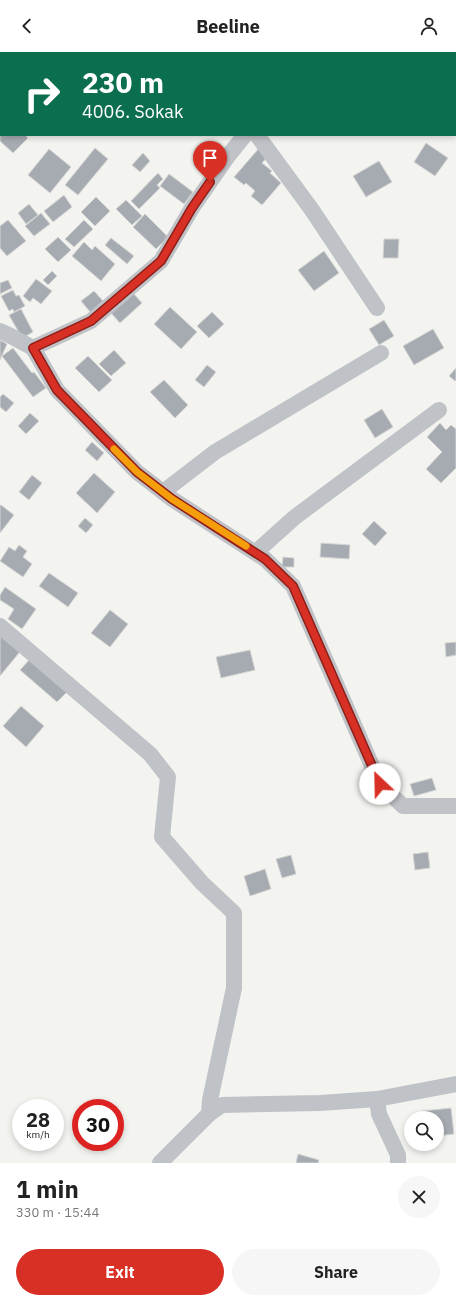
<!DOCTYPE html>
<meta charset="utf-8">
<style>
:root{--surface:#fff;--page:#f6f6f6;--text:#222;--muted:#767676;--accent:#d93025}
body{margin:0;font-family:"IBM Plex Sans",sans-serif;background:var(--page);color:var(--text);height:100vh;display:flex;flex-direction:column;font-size:15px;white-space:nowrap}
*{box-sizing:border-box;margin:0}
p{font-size:13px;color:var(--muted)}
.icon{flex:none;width:22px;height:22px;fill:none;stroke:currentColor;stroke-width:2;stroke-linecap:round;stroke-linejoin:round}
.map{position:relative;height:1111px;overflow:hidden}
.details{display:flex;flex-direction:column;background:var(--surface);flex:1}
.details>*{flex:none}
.banner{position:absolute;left:0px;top:0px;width:456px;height:84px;box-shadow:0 2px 6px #0003;background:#0b6e4f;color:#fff;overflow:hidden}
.fabs{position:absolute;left:404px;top:1059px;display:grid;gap:8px}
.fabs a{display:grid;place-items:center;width:40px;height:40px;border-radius:50%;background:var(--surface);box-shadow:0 2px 6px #0003;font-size:20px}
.speed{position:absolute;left:12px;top:1047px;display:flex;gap:8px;font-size:20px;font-weight:700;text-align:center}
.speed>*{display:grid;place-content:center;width:52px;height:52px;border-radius:50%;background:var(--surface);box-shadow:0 2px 6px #0003;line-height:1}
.speed small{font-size:10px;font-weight:400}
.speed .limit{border:6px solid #d22;background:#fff;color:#111}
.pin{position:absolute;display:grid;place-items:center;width:34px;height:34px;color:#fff;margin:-41px -17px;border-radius:50% 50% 50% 0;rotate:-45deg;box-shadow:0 0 4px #0007}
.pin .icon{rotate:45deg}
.me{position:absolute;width:44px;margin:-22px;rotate:336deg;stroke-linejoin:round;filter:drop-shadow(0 0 3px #0008)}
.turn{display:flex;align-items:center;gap:14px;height:84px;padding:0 16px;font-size:18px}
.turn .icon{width:52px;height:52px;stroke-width:2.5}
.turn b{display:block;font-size:28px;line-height:34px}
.round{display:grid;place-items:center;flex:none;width:42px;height:42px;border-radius:21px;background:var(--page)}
.headline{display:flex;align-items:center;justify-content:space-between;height:68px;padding:0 16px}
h1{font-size:24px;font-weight:800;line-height:30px}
.primary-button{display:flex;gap:8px;margin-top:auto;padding:8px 16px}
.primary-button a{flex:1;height:46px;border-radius:24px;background:var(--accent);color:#fff;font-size:16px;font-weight:800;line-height:46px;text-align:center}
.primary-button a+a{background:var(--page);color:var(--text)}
header{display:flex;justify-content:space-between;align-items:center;height:52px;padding:0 16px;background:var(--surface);font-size:18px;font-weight:800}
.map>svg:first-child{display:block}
.building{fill:#a6abb2;stroke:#d5d5d3}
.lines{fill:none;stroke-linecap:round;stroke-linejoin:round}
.minor{stroke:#bfc2c6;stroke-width:16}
.route-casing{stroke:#8d1f18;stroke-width:10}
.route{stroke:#d93025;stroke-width:7}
.slow{stroke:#f59e0b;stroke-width:7}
</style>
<header><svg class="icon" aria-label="back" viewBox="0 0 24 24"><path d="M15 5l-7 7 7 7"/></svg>Beeline<svg class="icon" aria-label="person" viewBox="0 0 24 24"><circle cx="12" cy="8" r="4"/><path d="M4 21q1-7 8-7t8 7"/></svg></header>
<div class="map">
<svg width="456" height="1111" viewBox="0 0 456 1111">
<rect width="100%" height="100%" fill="#f3f4f0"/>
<g class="building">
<polygon points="48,0 76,0 75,1 50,1"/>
<polygon points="315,0 344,0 343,1 316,1"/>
<polygon points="1,75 1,83 25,83 28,86 13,101 0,89 0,76"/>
<polygon points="426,91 448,106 435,124 414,110"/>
<polygon points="260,95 269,103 262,111 272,119 270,121 281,131 262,153 251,144 255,139 246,131 244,133 234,125"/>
<polygon points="95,96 108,107 78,143 65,133"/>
<polygon points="49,97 71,115 50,141 28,123"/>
<polygon points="143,101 150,109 140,120 132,113"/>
<polygon points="379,109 392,130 366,145 353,124"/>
<polygon points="158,121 163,127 157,133 160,136 139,157 131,149"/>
<polygon points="169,122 193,140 184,152 160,134"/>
<polygon points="64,143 72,155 53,170 44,159"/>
<polygon points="96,145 110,159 95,174 81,160"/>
<polygon points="126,148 142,164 132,173 116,157"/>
<polygon points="29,152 38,163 26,172 18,161"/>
<polygon points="41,161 50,172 34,184 25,174"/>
<polygon points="145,162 168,185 156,197 133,175"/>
<polygon points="8,168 26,189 7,204 0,196 0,174"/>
<polygon points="84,168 93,177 74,195 65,187"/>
<polygon points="58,185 71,198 58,210 45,197"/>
<polygon points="111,186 134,204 127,212 105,193"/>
<polygon points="384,187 399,187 398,206 383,206"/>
<polygon points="84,190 92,198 95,194 115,212 101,229 72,204"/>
<polygon points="324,199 339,221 314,239 298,218"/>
<polygon points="52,219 57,224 48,233 43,228"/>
<polygon points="36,227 52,239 41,252 33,246 30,250 23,244"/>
<polygon points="8,228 12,236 0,242 0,231"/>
<polygon points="13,238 16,244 19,243 25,254 14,260 13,257 9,259 1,244"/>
<polygon points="94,239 104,250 91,261 81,249"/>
<polygon points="133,241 142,251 120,271 111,261"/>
<polygon points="170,255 197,280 181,297 154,272"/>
<polygon points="21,257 33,280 22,286 9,263"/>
<polygon points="212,260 224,272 209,286 197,274"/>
<polygon points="384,268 394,284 379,293 369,277"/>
<polygon points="433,277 444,296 414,313 403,294"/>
<polygon points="0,288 7,292 0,308"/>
<polygon points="13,296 32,321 34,320 46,336 33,345 2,304"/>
<polygon points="114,298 126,311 111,324 99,312"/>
<polygon points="88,304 112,328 99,340 75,316"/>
<polygon points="207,313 216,320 204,335 195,328"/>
<polygon points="456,316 456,328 455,329 449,324"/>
<polygon points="164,328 188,353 175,366 150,340"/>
<polygon points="3,342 14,351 6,360 0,355 0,345"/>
<polygon points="382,357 393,375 375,386 364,368"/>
<polygon points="30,361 39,369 26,382 18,374"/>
<polygon points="440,371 446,378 451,373 456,377 456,416 441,431 426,417 442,400 427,385"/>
<polygon points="92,390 104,401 97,409 85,398"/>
<polygon points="94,421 115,440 97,461 76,441"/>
<polygon points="32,423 42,431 29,448 19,440"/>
<polygon points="0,453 1,453 14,463 0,481"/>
<polygon points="85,466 93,473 86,481 78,474"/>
<polygon points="374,469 387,481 375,494 362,482"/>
<polygon points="321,491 350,493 349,507 320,505"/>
<polygon points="19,493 27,499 23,505 32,512 23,525 0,509 9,495 15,499"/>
<polygon points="283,505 294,506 294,515 282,515"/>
<polygon points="49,521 78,541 68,555 39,534"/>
<polygon points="5,535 36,557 22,577 8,567 14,557 0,548 0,543"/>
<polygon points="110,558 128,572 110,595 91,581"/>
<polygon points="0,578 23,596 0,624"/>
<polygon points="456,590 456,603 446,605 445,591"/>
<polygon points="250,598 255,618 221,626 216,605"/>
<polygon points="30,607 67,640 57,650 20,618"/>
<polygon points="21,654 44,674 26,695 3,674"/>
<polygon points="432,726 436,738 414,744 410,732"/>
<polygon points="428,800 430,816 415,818 413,802"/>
<polygon points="291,803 296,822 282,826 276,807"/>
<polygon points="265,817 271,837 250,844 244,824"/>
<polygon points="451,1056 454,1082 437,1084 437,1066 422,1066 422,1059"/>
<polygon points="298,1102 319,1108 318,1111 296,1111"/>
</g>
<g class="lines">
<g class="minor">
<polyline points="440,1 441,0"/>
<polyline points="455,20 456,20"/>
<polyline points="257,83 312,158 377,256"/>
<polyline points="0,279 7,282 33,296 91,269 161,209 192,156 228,104 245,83"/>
<polyline points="33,296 57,338 137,420 172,447 265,507 293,534 380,732 403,754 456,754"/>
<polyline points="163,440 215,400 381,301"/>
<polyline points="256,500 295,465 439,358"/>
<polyline points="0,574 150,702 168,725 162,785 202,831 234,861 234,936 210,1048 209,1062"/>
<polyline points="377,1047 379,1062 398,1103 398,1111"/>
<polyline points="160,1111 209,1062 222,1053 320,1051 377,1047 456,1032"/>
</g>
</g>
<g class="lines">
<defs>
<polyline id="route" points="210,130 192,156 161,209 91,269 33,296 57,338 137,420 172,447 265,507 293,534 380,732"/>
</defs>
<use href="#route" class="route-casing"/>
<use href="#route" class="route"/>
<polyline class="slow" points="114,397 137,420 172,447 246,494"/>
</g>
</svg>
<div class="fabs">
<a><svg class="icon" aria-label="search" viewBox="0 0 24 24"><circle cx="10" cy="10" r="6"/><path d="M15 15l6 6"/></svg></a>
</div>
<div class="speed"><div>28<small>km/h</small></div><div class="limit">30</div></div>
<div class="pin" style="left:210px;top:130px;background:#d93025"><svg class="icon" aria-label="arrive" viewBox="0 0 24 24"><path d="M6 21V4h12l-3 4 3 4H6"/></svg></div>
<svg class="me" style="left:380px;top:732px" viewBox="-20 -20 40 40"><circle r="19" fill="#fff"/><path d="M0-13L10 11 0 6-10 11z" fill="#d93025"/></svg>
<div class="banner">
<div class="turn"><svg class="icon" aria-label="right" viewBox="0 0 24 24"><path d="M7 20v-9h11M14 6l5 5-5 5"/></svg><div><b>230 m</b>4006. Sokak</div></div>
</div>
</div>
<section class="details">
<div class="headline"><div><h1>1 min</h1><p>330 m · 15:44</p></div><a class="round"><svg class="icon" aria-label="close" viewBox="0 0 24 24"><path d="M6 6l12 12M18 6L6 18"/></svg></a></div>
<div class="primary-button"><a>Exit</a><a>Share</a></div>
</section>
